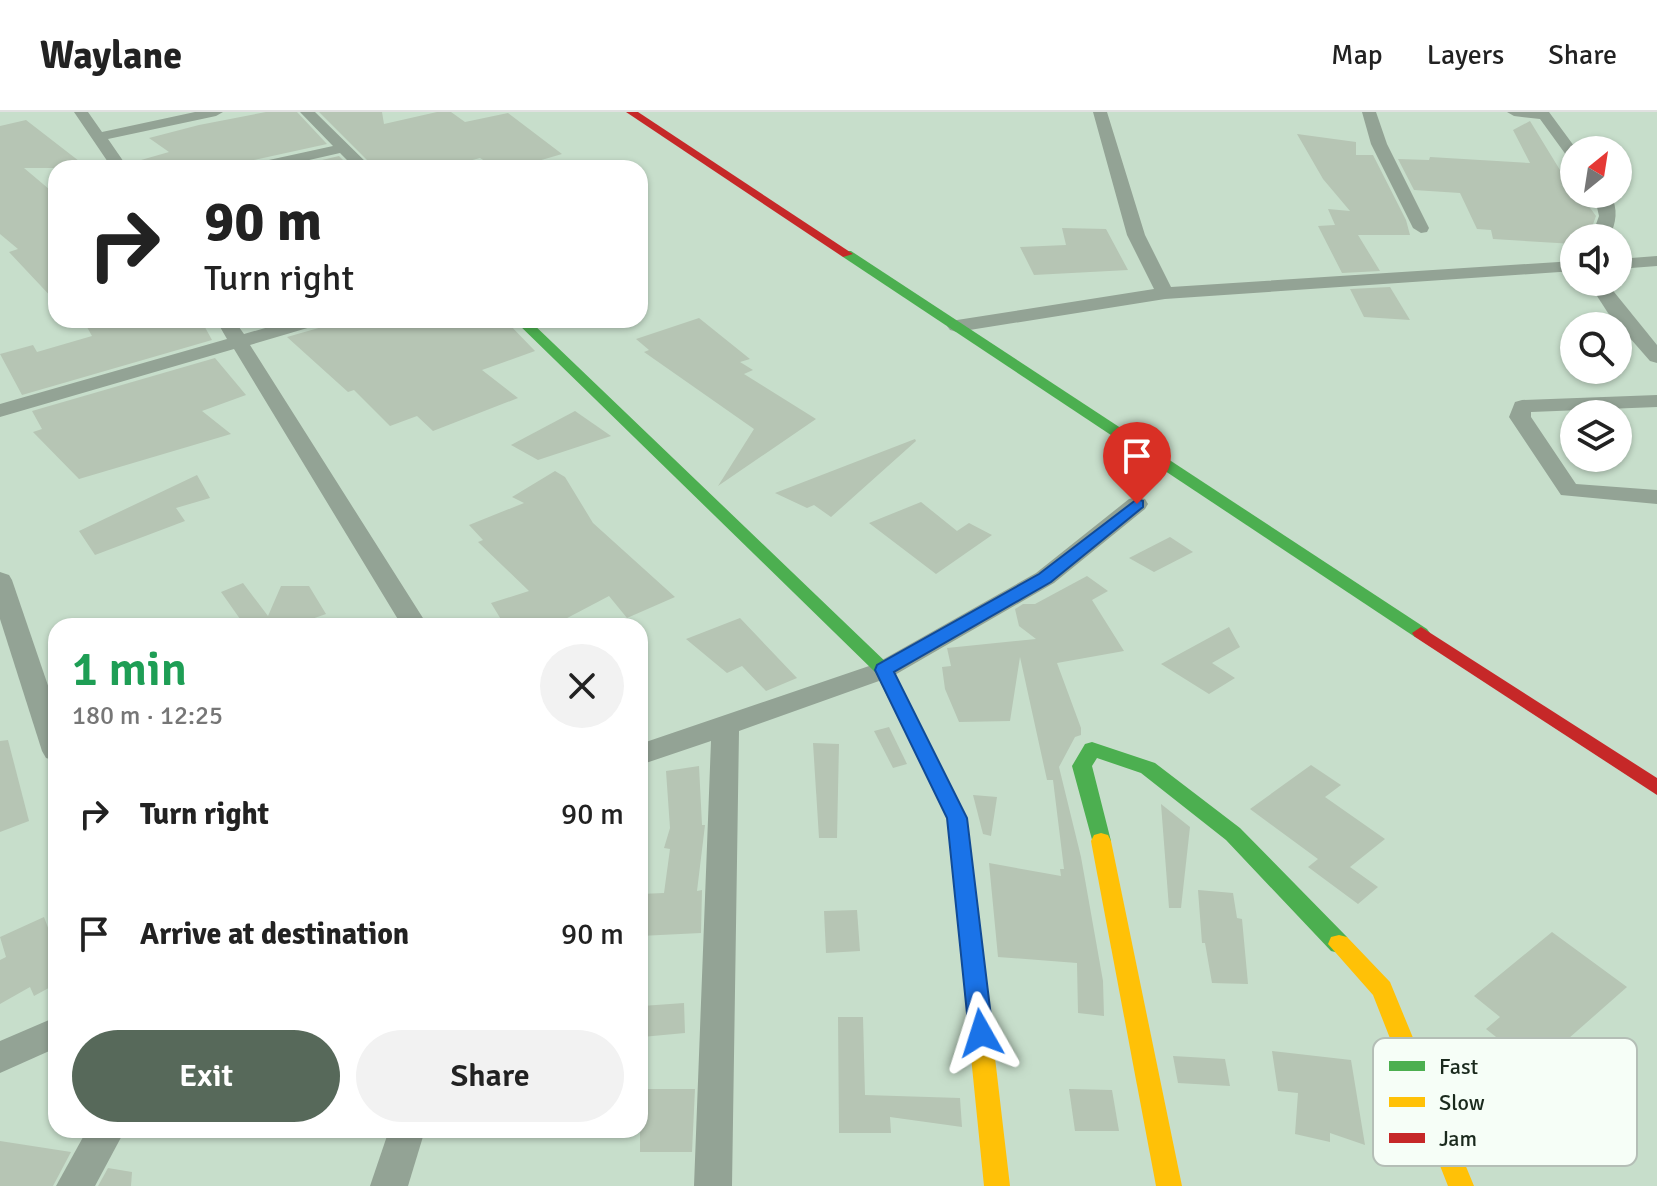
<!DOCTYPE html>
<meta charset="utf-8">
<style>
:root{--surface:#fff;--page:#f2f2f2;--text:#222;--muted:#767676;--line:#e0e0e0;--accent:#57695a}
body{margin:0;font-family:Signika,sans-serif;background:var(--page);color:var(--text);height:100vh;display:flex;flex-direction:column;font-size:30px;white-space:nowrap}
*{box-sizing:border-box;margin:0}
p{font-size:26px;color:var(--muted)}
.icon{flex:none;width:44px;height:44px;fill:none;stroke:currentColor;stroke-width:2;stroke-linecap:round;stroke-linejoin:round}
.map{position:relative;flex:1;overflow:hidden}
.sheet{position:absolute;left:48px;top:506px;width:600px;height:520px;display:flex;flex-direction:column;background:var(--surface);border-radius:24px;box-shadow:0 2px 6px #0004}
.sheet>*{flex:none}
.top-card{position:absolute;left:48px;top:48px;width:600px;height:168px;border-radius:24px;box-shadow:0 2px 6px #0004;background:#fff;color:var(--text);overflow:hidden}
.needle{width:52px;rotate:30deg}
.buttons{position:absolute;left:1560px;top:24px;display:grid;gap:16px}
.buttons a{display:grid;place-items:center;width:72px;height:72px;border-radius:50%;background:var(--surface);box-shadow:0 2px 6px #0004;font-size:40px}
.pin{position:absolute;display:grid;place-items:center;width:68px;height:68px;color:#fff;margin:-82px -34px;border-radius:50% 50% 50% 0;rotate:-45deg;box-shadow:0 0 8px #0007}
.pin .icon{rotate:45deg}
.me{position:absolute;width:88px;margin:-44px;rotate:354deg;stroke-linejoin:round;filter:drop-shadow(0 0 6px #0008)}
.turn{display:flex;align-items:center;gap:28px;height:168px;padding:0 24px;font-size:36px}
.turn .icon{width:104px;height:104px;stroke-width:2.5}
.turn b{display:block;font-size:56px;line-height:68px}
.round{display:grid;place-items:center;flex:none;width:84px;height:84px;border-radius:42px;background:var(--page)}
.summary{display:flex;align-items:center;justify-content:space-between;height:136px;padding:0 24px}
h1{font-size:48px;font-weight:600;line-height:60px;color:#1e9e55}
.cta{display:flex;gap:16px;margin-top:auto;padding:16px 24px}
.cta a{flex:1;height:92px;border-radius:48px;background:var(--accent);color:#fff;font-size:32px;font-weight:600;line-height:92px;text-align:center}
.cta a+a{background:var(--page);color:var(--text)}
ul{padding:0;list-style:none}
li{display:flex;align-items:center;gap:24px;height:120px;padding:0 24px}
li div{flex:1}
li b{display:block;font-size:30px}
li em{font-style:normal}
header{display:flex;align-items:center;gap:48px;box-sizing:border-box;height:112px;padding:0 40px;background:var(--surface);border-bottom:2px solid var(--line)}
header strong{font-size:38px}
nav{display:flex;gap:44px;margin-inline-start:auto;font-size:28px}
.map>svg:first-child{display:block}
.building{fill:#b6c5b4}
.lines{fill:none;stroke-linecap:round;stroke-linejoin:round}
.street{fill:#93a395;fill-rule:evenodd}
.fast{fill:#4caf50;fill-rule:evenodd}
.slow{fill:#ffc107;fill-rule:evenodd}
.jam{fill:#c62828;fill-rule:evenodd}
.route{fill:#1a73e8;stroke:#114b97;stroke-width:2}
.key{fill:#f6fef7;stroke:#b4beb6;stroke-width:2}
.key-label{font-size:22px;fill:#1a2a1d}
</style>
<header>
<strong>Waylane</strong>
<nav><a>Map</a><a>Layers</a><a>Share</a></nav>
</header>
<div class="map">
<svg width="1657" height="1074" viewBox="0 0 1657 1074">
<rect width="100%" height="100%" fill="#c7decb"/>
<g class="building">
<polygon points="266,0 297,0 327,32 245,50 241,56 135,56 134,50 169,40 149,26 199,13"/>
<polygon points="319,0 382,0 384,12 437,0 451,0 465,10 508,1 562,42 514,56 496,56 480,46 443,56 375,56"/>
<polygon points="26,8 88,56 24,56 56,83 56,190 9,140 18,137 0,122 0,14"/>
<polygon points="1530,9 1560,58 1574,60 1574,82 1580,82 1596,104 1588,126 1574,126 1574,132 1493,127 1491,118 1477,117 1460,81 1414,78 1398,47 1429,48 1430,45 1530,51 1513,18"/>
<polygon points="1297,22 1356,30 1356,43 1373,43 1406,108 1410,123 1358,123 1380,159 1342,161 1318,114 1335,113 1328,97 1350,99 1323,67"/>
<polygon points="339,44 347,52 325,56 288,56"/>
<polygon points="1062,116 1106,117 1128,158 1034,163 1020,135 1066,133"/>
<polygon points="1390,175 1410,208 1364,205 1350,177"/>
<polygon points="699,206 750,247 740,250 753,258 744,262 816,307 718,374 754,317 644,240 649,238 636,227"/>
<polygon points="83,208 201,208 212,228 22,283 0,242 33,233 37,240 92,224"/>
<polygon points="326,208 505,208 535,239 482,258 518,286 433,319 417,304 390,314 354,278 348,280 287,225 322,215"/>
<polygon points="215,246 246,283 202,299 231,322 79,367 33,320 42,317 32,299"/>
<polygon points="575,299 611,324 538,348 511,333"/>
<polygon points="915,327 916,329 831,405 814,393 807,396 775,381"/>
<polygon points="555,359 565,365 593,411 675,485 627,506 609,484 552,514 505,514 491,491 529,479 478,430 483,428 469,413 524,391 512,385"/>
<polygon points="197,363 210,386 176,396 185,409 95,443 79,419"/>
<polygon points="921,390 957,419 969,411 992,423 936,462 869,411"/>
<polygon points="1170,425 1193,440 1154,460 1129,446"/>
<polygon points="1087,464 1108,479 1092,488 1124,539 1057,551 1081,616 1081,623 1075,625 1059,655 1081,745 1103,869 1104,904 1078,901 1077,851 998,845 989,751 1061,764 1060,757 1064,757 1053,668 1047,668 1020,545 1010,609 959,610 945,577 942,555 951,554 947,536 1036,527 1019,514 1015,497 1023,492 1035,492"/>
<polygon points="243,471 268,504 281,474 309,474 326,502 292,514 245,514 221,480"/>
<polygon points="740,506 797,566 766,579 742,554 727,561 686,527"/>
<polygon points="1229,515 1240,535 1212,551 1235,566 1209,582 1161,552"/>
<polygon points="889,615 907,652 893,656 874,619"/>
<polygon points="8,628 29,709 0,720 0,629"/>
<polygon points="813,631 839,632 837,726 819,726"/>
<polygon points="1311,653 1341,673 1325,685 1385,727 1350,755 1378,775 1358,792 1308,755 1318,747 1250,697"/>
<polygon points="699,654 702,713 705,713 697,779 702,778 701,821 640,824 640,782 664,781 670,737 664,736 670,716 666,659"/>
<polygon points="973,683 997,685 991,724 983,722"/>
<polygon points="1161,692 1190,715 1181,796 1169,796"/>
<polygon points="1198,778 1233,781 1237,806 1242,807 1248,872 1212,871 1205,831 1202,831"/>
<polygon points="857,798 860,839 826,841 824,799"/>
<polygon points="44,805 56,837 56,872 34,884 30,875 0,892 0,848 6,845 0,825"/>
<polygon points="1552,820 1627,875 1535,956 1486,917 1500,905 1474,884"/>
<polygon points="684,891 685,921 642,925 642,894"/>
<polygon points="838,905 863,905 865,983 960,986 962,1015 890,1005 891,1021 839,1021"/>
<polygon points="1272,939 1351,948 1365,1033 1330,1021 1330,1030 1295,1022 1298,981 1278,979"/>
<polygon points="1173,944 1225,947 1230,974 1178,971"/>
<polygon points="640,977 695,977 692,1040 640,1040"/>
<polygon points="1069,977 1112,978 1119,1019 1075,1019"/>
<polygon points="0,1029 71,1040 53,1074 0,1074"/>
<polygon points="108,1056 132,1060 131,1074 98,1074"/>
</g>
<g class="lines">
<g class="street">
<polygon points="74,0 88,0 102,20 195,0 223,0 216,4 108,27 128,56 112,56"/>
<polygon points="300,0 315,0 372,56 355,56 340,41 274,56 244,56 246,53 333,34"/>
<polygon points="1093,0 1107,0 1145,123 1171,175 1574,149 1574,159 1165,187 957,220 950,218 947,214 957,208 1154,177 1127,123"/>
<polygon points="1362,0 1376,0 1387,32 1429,116 1427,120 1421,121 1413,116 1371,32"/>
<polygon points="1507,0 1549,0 1577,38 1574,38 1574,49 1569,47 1540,7 1514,4"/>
<path d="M1594 82H1610C1619 97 1616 111 1609 126H1591L1599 104Z"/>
<polygon points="1657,144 1657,154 1618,157 1618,147"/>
<polygon points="1588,170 1606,170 1657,233 1657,251 1650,249 1608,201"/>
<polygon points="216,208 234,208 244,222 293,208 323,208 321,212 250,233 428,514 402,514 234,237 0,305 0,292 227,227"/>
<polygon points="1657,283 1657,295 1531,300 1531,305 1576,372 1657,378 1657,392 1561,383 1509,305 1515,290 1522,288"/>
<polygon points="1137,385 1145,387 1148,392 1145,397 1054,471 893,564 739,619 732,1074 694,1074 711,629 640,653 640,632 875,552 1036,461 1129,387"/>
<polygon points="0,460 9,463 12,468 56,597 56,649 46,646 42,639 0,507"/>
<polygon points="56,905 56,936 0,961 0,929"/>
<polygon points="87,1018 125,1018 95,1074 56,1074"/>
<polygon points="389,1018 425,1018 408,1074 370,1074"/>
</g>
<g class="fast">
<polygon points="843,139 851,139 1427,517 1430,521 1427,525 1415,525 843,145"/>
<polygon points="514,208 529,208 890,554 904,581 902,586 888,586 876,561"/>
<polygon points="1092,630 1155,651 1240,716 1347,825 1350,832 1347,839 1339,841 1331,839 1226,728 1141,661 1097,646 1092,654 1111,729 1108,735 1101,737 1094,735 1072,654 1085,632"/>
</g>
<g class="slow">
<polygon points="895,575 904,581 967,706 1010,1074 984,1074 947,706 886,581"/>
<polygon points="1101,721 1108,723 1111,729 1182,1074 1156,1074 1091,729 1094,723"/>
<polygon points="1339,823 1347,825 1390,870 1474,1074 1448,1074 1373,883 1328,832 1331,825"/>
</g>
<g class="jam">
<polygon points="626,0 638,0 853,142 843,145"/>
<polygon points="1421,515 1657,666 1657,683 1415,525 1412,521"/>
</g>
</g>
<polygon class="route" points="1137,387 1143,389 1143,395 1051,470 894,560 967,706 993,921 989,928 981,931 972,928 969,921 947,706 875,558 877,553 1039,462"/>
<rect x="1373" y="926" width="264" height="128" rx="12" class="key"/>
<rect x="1389" y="949" width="36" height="10" fill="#4caf50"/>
<rect x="1389" y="985" width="36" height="10" fill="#ffc107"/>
<rect x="1389" y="1021" width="36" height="10" fill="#c62828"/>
<g class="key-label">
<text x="1439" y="962">Fast</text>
<text x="1439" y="998">Slow</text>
<text x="1439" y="1034">Jam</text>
</g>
</svg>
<div class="buttons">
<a><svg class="needle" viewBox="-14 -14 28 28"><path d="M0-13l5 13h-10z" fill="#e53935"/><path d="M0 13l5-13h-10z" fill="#767676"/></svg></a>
<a><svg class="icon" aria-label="sound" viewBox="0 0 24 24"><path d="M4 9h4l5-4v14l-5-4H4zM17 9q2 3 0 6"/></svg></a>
<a><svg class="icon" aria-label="search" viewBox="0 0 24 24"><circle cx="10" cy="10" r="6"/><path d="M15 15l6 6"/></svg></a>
<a><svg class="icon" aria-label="layers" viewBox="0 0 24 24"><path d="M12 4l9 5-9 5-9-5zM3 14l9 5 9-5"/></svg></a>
</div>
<div class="pin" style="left:1137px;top:392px;background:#d93025"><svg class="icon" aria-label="arrive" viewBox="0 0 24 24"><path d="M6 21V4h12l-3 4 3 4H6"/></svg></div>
<svg class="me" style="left:981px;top:921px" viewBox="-20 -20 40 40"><path d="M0-17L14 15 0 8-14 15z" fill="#1a73e8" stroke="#fff" stroke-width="4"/></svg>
<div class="top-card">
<div class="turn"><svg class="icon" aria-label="right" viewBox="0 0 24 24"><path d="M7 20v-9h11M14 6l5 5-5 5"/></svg><div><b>90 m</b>Turn right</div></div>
</div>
<section class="sheet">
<div class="summary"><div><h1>1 min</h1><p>180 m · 12:25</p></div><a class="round"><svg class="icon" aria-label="close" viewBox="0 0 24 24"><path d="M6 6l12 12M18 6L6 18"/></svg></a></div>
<ul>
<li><svg class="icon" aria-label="right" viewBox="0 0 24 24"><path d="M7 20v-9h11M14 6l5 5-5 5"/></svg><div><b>Turn right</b></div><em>90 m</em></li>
<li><svg class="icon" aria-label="arrive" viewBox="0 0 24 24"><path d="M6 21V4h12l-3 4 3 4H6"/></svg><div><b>Arrive at destination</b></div><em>90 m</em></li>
</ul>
<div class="cta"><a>Exit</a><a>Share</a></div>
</section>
</div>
